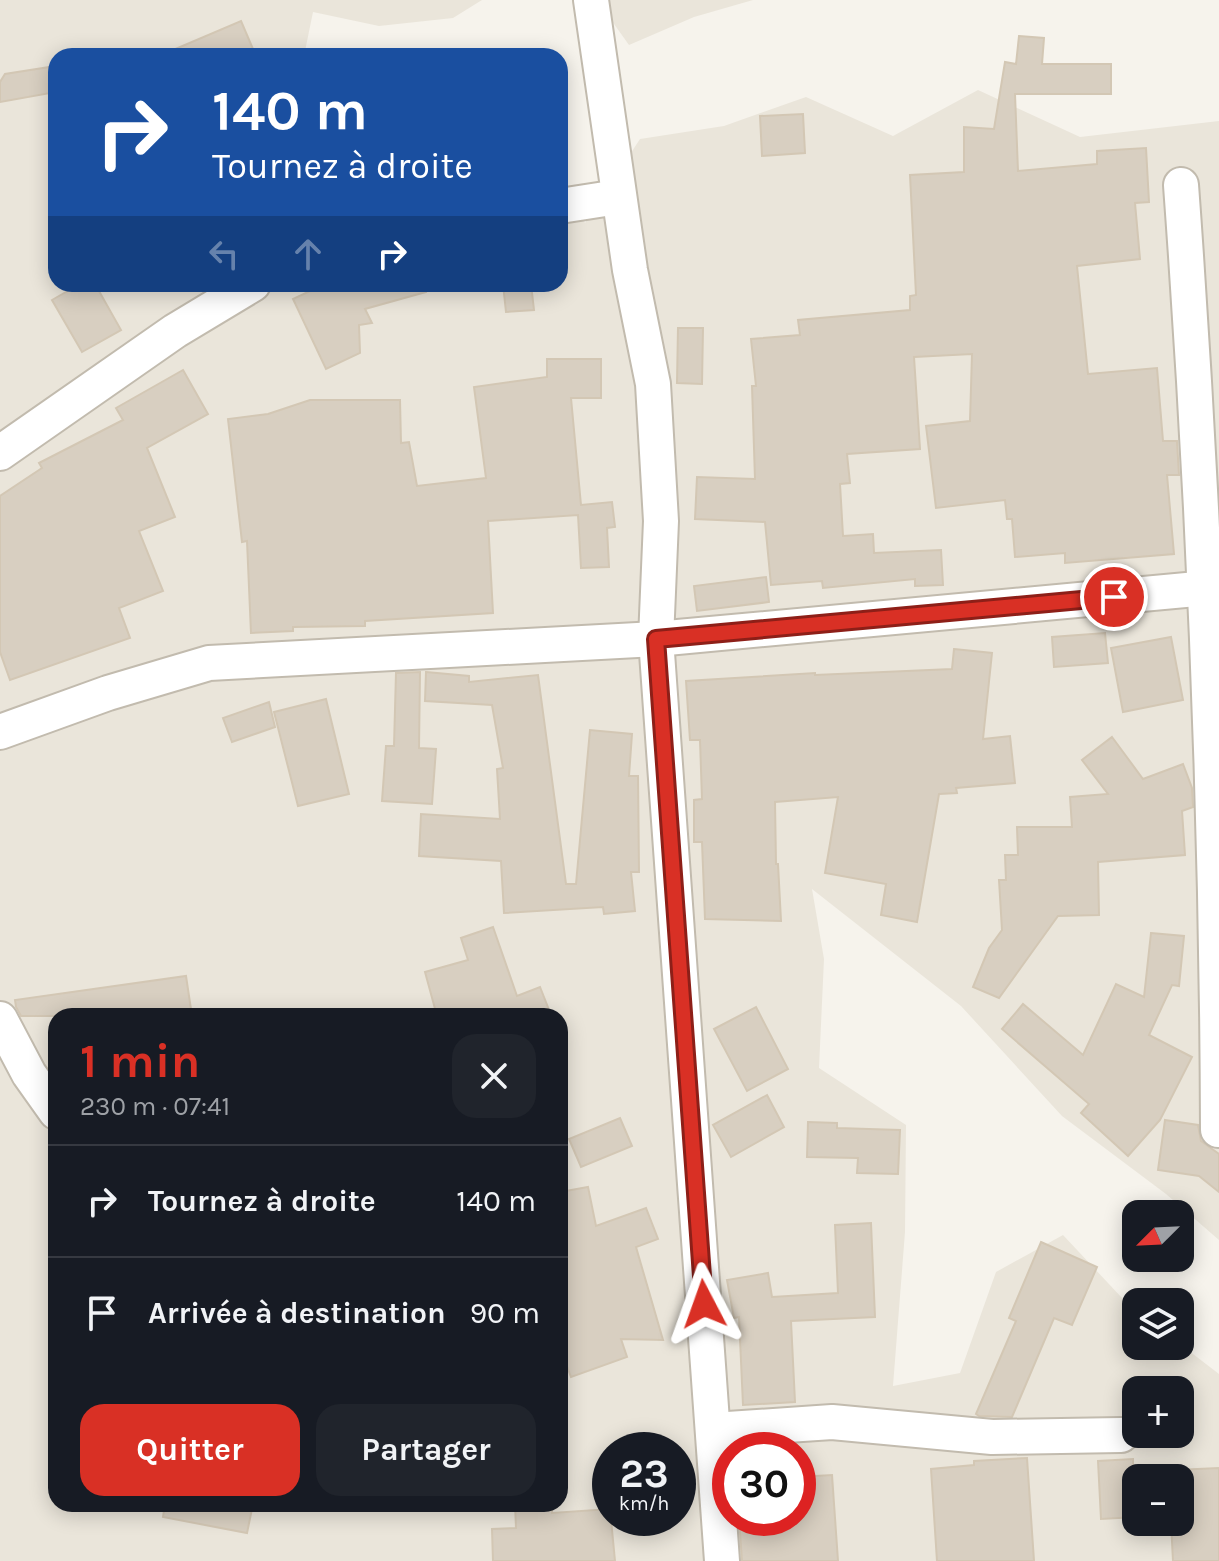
<!DOCTYPE html>
<html lang="fr">
<meta charset="utf-8">
<style>
:root{--surface:#171b24;--page:#20242c;--text:#f1f3f6;--muted:#9ea1a6;--line:#363941;--accent:#d93025}
body{margin:0;font-family:Karla,sans-serif;background:var(--page);color:var(--text);height:100vh;display:flex;flex-direction:column;font-size:30px;white-space:nowrap}
*{box-sizing:border-box;margin:0}
p{font-size:26px;color:var(--muted)}
.icon{flex:none;width:44px;height:44px;fill:none;stroke:currentColor;stroke-width:2;stroke-linecap:round;stroke-linejoin:round}
.map{position:relative;flex:1;overflow:hidden}
.panel{position:absolute;left:48px;top:1008px;width:520px;height:504px;display:flex;flex-direction:column;background:var(--surface);border-radius:24px;box-shadow:0 4px 20px #0003}
.panel>*{flex:none}
.hud{position:absolute;left:48px;top:48px;width:520px;height:244px;border-radius:24px;box-shadow:0 4px 20px #0003;background:#1a4fa0;color:#fff;overflow:hidden}
.needle{width:52px;rotate:246deg}
.tools{position:absolute;left:1122px;top:1200px;display:grid;gap:16px}
.tools a{display:grid;place-items:center;width:72px;height:72px;border-radius:16px;background:var(--surface);box-shadow:0 4px 20px #0003;font-size:40px}
.speed{position:absolute;left:592px;top:1432px;display:flex;gap:16px;font-size:40px;font-weight:700;text-align:center}
.speed>*{display:grid;place-content:center;width:104px;height:104px;border-radius:50%;background:var(--surface);box-shadow:0 4px 20px #0003;line-height:1}
.speed small{font-size:20px;font-weight:400}
.speed .limit{border:12px solid #d22;background:#fff;color:#111}
.pin{position:absolute;display:grid;place-items:center;width:68px;height:68px;color:#fff;margin:-34px;border:4px solid #fff;border-radius:50%;box-shadow:0 2px 8px #0007}
.me{position:absolute;width:88px;margin:-44px;rotate:356deg;stroke-linejoin:round;filter:drop-shadow(0 0 6px #0008)}
.turn{display:flex;align-items:center;gap:28px;height:168px;padding:0 32px;font-size:36px}
.turn .icon{width:104px;height:104px;stroke-width:2.5}
.turn b{display:block;font-size:56px;line-height:68px}
.lanes{display:flex;align-items:center;height:76px;padding:0 32px;background:#0003;justify-content:center;gap:40px;direction:ltr}
.lanes .off{opacity:.35}
.round{display:grid;place-items:center;flex:none;width:84px;height:84px;border-radius:24px;background:var(--page)}
.headline{display:flex;align-items:center;justify-content:space-between;height:136px;padding:0 32px}
h1{font-size:48px;font-weight:700;line-height:60px;color:var(--accent)}
.action{display:flex;gap:16px;margin-top:auto;padding:16px 32px}
.action a{flex:1;height:92px;border-radius:24px;background:var(--accent);color:#fff;font-size:32px;font-weight:700;line-height:92px;text-align:center}
.action a+a{background:var(--page);color:var(--text)}
ul{padding:0;list-style:none}
li{display:flex;align-items:center;gap:24px;height:112px;padding:0 32px;border-top:2px solid var(--line)}
li div{flex:1}
li b{display:block;font-size:30px}
li em{font-style:normal}
.map>svg:first-child{display:block}
.residential{fill:#eae5da;fill-rule:evenodd}
.building{fill:#d8cfc1;stroke:#d3c7b4;stroke-width:2}
.lines{fill:none;stroke-linecap:round;stroke-linejoin:round}
.minor-casing{stroke:#c2bbae;stroke-width:38}
.minor{stroke:#fff;stroke-width:34}
.route-casing{stroke:#8d1f18;stroke-width:20}
.route{stroke:#d93025;stroke-width:14}
</style>
<div class="map">
<svg width="1219" height="1561" viewBox="0 0 1219 1561">
<rect width="100%" height="100%" fill="#f6f3ec"/>
<g class="residential">
<path d="M0 0H482L453 18 379 26 313 12 304 56H56V284H560V169L585 223 640 139 724 126 806 97 893 136 978 90 1080 137 1219 121V1240L1166 1194 1062 1116 961 1006 812 889 824 959 819 1068 906 1125 905 1232 893 1386 960 1373 996 1272 1063 1235 1123 1299 1136 1309V1346H1180V1344L1219 1374V1561H0ZM56 1016H560V1504H56ZM1136 1390H1180V1434H1136ZM610 1450H678V1518H610ZM730 1450H798V1518H730ZM1136 1478H1180V1522H1136Z"/>
<polygon points="597,0 753,0 694,17 629,45"/>
</g>
<g class="building">
<polygon points="241,21 256,56 159,56"/>
<polygon points="1019,36 1044,38 1042,64 1111,64 1111,94 1015,94 1018,171 1097,164 1097,151 1146,148 1149,202 1135,203 1140,259 1077,266 1088,374 1157,368 1163,441 1177,441 1179,475 1167,475 1174,554 1065,563 1065,553 1015,557 1012,519 1007,519 1005,500 936,508 926,426 970,421 972,354 914,357 920,449 847,454 850,483 840,484 843,536 873,534 874,553 941,550 943,585 915,586 915,579 823,588 822,581 771,585 765,522 695,519 697,477 755,479 752,386 756,386 751,339 800,335 798,320 910,310 910,296 916,295 910,175 964,172 964,127 994,129 1005,62 1016,64"/>
<polygon points="56,66 56,92 0,102 0,82 5,74"/>
<polygon points="803,114 805,153 762,156 760,116"/>
<polygon points="80,284 95,284 121,330 82,352 52,300"/>
<polygon points="325,284 425,284 426,292 365,309 372,323 359,325 360,353 326,369 293,299"/>
<polygon points="503,284 531,284 534,310 506,312"/>
<polygon points="678,328 703,328 702,384 677,383"/>
<polygon points="547,359 601,359 601,398 571,398 581,505 612,502 615,527 607,528 609,567 581,568 578,515 488,521 493,613 365,621 365,626 293,627 293,631 251,633 247,541 242,542 228,419 268,414 310,400 400,400 401,443 409,442 417,486 486,478 474,387 547,377"/>
<polygon points="183,370 208,414 147,448 175,517 139,531 163,591 119,608 130,638 10,680 0,652 0,496 42,468 39,463 123,420 116,408"/>
<polygon points="766,577 769,602 697,611 694,586"/>
<polygon points="1105,633 1108,663 1054,667 1052,637"/>
<polygon points="1171,637 1183,700 1123,712 1111,648"/>
<polygon points="954,649 992,653 983,739 1010,736 1015,783 956,788 957,793 939,794 917,922 881,915 886,884 825,873 838,797 775,802 776,864 778,864 781,921 705,919 702,842 694,842 694,800 702,799 700,740 690,740 686,681 815,673 815,675 952,669"/>
<polygon points="420,672 419,748 436,749 432,804 382,801 386,746 394,746 396,673"/>
<polygon points="426,672 469,676 469,682 538,675 566,884 576,884 590,730 632,734 629,776 638,776 639,872 631,872 635,911 604,914 603,907 504,913 501,861 419,856 421,814 500,819 497,769 503,768 492,705 425,701"/>
<polygon points="326,699 349,794 298,806 274,712"/>
<polygon points="269,702 275,727 232,742 223,718"/>
<polygon points="1112,737 1143,779 1183,764 1192,788 1193,807 1182,811 1185,855 1098,862 1099,915 1058,916 999,998 973,987 989,948 1002,930 999,880 1006,880 1005,855 1018,855 1017,827 1072,827 1070,797 1108,794 1082,760"/>
<polygon points="493,927 517,996 540,987 549,1010 532,1016 437,1016 425,972 468,960 461,938"/>
<polygon points="1151,933 1184,936 1179,986 1172,985 1149,1035 1192,1057 1160,1120 1128,1156 1081,1113 1089,1104 1002,1029 1023,1004 1083,1055 1116,984 1144,997"/>
<polygon points="186,976 192,1016 21,1016 16,1007 15,1000"/>
<polygon points="756,1007 788,1069 747,1091 714,1029"/>
<polygon points="767,1095 784,1127 731,1157 713,1125"/>
<polygon points="620,1118 632,1146 581,1167 569,1139"/>
<polygon points="1165,1120 1198,1125 1201,1141 1219,1154 1219,1192 1199,1176 1158,1170"/>
<polygon points="808,1122 837,1123 837,1128 900,1130 898,1174 857,1173 858,1158 807,1157"/>
<polygon points="588,1187 596,1226 646,1208 658,1239 636,1247 663,1340 621,1339 627,1357 571,1377 560,1348 560,1192"/>
<polygon points="871,1223 875,1317 791,1321 795,1402 743,1405 739,1317 734,1318 727,1280 768,1273 772,1297 838,1293 835,1225"/>
<polygon points="1041,1242 1097,1267 1072,1325 1054,1318 1012,1417 979,1416 976,1414 1016,1321 1009,1318"/>
<polygon points="1027,1458 1034,1561 937,1561 931,1469 974,1465 974,1461"/>
<polygon points="1133,1459 1133,1472 1219,1468 1219,1561 1173,1561 1171,1522 1180,1522 1180,1478 1136,1478 1136,1517 1101,1519 1098,1461"/>
<polygon points="832,1475 838,1561 742,1561 739,1518 798,1518 798,1477"/>
<polygon points="165,1504 253,1504 247,1533 163,1517"/>
<polygon points="515,1504 552,1504 552,1513 610,1509 615,1561 493,1561 492,1529 516,1528"/>
</g>
<g class="lines">
<defs>
<g id="minor">
<polyline points="591,0 630,270 653,384 661,521 656,639 722,1561"/>
<path d="M1181 185C1204 500 1217 814 1218 1130"/>
<polyline points="560,206 618,197"/>
<polyline points="0,453 175,331 253,284"/>
<polyline points="0,732 108,693 209,663 656,639 1219,587"/>
<polyline points="0,1019 29,1074 56,1112"/>
<polyline points="713,1430 832,1422 992,1437 1121,1435"/>
</g>
</defs>
<use href="#minor" class="minor-casing"/>
<use href="#minor" class="minor"/>
</g>
<g class="lines">
<defs>
<polyline id="route" points="704,1304 656,639 1114,597"/>
</defs>
<use href="#route" class="route-casing"/>
<use href="#route" class="route"/>
</g>
</svg>
<div class="tools">
<a><svg class="needle" viewBox="-14 -14 28 28"><path d="M0-13l5 13h-10z" fill="#e53935"/><path d="M0 13l5-13h-10z" fill="#9ea1a6"/></svg></a>
<a><svg class="icon" aria-label="layers" viewBox="0 0 24 24"><path d="M12 4l9 5-9 5-9-5zM3 14l9 5 9-5"/></svg></a>
<a>+</a>
<a>−</a>
</div>
<div class="speed"><div>23<small>km/h</small></div><div class="limit">30</div></div>
<div class="pin" style="left:1114px;top:597px;background:#d93025"><svg class="icon" aria-label="arrive" viewBox="0 0 24 24"><path d="M6 21V4h12l-3 4 3 4H6"/></svg></div>
<svg class="me" style="left:704px;top:1304px" viewBox="-20 -20 40 40"><path d="M0-17L14 15 0 8-14 15z" fill="#d93025" stroke="#fff" stroke-width="4"/></svg>
<div class="hud">
<div class="turn"><svg class="icon" aria-label="right" viewBox="0 0 24 24"><path d="M7 20v-9h11M14 6l5 5-5 5"/></svg><div><b>140 m</b>Tournez à droite</div></div>
<div class="lanes"><svg class="icon off" aria-label="left" viewBox="0 0 24 24"><path d="M17 20v-9H6M10 6l-5 5 5 5"/></svg><svg class="icon off" aria-label="ahead" viewBox="0 0 24 24"><path d="M12 20V5M6 11l6-6 6 6"/></svg><svg class="icon" aria-label="right" viewBox="0 0 24 24"><path d="M7 20v-9h11M14 6l5 5-5 5"/></svg></div>
</div>
<section class="panel">
<div class="headline"><div><h1>1 min</h1><p>230 m · 07:41</p></div><a class="round"><svg class="icon" aria-label="close" viewBox="0 0 24 24"><path d="M6 6l12 12M18 6L6 18"/></svg></a></div>
<ul>
<li><svg class="icon" aria-label="right" viewBox="0 0 24 24"><path d="M7 20v-9h11M14 6l5 5-5 5"/></svg><div><b>Tournez à droite</b></div><em>140 m</em></li>
<li><svg class="icon" aria-label="arrive" viewBox="0 0 24 24"><path d="M6 21V4h12l-3 4 3 4H6"/></svg><div><b>Arrivée à destination</b></div><em>90 m</em></li>
</ul>
<div class="action"><a>Quitter</a><a>Partager</a></div>
</section>
</div>
